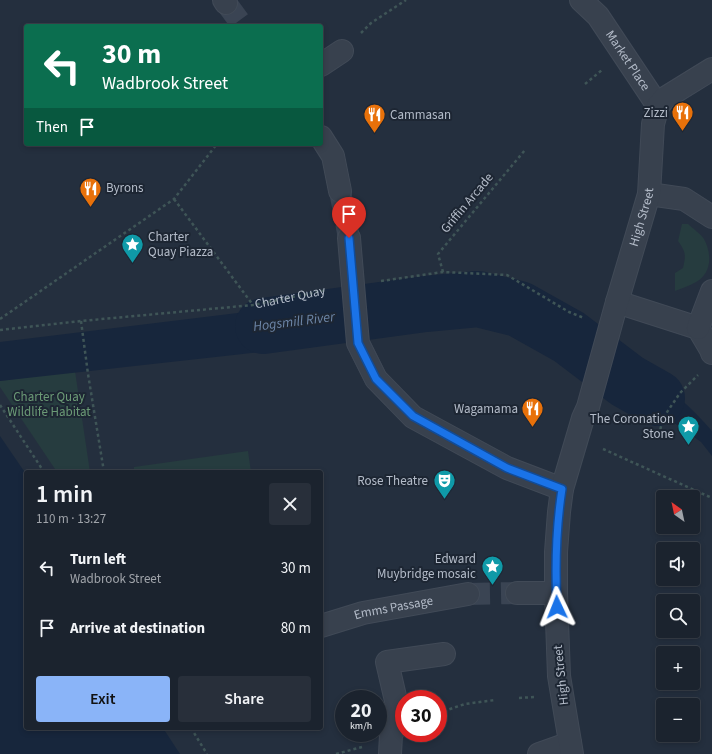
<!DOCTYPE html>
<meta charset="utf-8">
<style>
:root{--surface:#1b232e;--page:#282f3a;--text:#f1f3f6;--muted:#a0a4aa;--line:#39404a;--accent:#8ab4f8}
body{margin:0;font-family:"Source Sans 3",sans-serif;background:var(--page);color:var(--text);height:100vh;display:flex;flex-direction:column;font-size:15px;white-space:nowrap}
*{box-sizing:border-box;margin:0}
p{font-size:13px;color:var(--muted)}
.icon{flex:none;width:22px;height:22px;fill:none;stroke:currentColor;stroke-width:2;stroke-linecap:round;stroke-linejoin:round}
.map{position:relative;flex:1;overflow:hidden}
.sheet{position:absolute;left:24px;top:470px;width:299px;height:260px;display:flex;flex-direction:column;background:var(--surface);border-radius:4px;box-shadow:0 2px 6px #0003,0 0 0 1px var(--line)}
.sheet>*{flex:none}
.guide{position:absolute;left:24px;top:24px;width:299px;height:122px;border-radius:4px;box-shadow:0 2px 6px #0003,0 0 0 1px var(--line);background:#0b6e4f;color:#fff;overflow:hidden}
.needle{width:26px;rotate:327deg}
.tools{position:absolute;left:656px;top:490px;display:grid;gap:8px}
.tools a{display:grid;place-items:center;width:44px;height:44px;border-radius:4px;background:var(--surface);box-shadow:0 2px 6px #0003,0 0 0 1px var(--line);font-size:20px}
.speed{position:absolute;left:335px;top:690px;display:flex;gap:8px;font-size:20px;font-weight:700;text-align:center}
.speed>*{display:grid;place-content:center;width:52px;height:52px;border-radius:50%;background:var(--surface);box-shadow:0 2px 6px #0003,0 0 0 1px var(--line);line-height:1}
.speed small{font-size:10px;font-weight:400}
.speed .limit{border:6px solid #d22;background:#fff;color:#111}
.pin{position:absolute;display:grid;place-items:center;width:34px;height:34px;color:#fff;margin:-41px -17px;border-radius:50% 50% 50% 0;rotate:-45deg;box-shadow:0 0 4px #0007}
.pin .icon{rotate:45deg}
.me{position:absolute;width:44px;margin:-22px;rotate:358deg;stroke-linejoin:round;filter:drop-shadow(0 0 3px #0008)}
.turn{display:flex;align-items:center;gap:14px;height:84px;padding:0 12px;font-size:18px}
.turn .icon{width:52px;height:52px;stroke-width:2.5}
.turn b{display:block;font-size:28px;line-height:34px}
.then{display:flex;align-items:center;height:38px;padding:0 12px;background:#0003;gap:8px;font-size:15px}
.round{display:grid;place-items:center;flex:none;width:42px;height:42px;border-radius:4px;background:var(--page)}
.headline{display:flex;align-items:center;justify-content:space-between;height:68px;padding:0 12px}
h1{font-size:24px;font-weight:600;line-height:30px}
.primary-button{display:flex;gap:8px;margin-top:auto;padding:8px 12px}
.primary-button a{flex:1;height:46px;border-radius:4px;background:var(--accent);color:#111;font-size:16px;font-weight:600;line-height:46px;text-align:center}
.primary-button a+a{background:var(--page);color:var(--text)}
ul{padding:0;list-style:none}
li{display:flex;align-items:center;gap:12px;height:60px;padding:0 12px}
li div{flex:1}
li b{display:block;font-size:15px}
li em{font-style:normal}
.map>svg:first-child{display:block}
.green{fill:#263c3f}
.water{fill:#17263c}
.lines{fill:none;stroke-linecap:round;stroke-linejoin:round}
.river{stroke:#17263c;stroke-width:56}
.minor-tunnel{stroke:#3a4453;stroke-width:22;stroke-dasharray:22 11;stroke-linecap:butt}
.minor-casing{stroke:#414a57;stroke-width:24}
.path{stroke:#3f5557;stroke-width:2.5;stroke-dasharray:3 3;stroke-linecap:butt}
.minor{stroke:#38414e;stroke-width:22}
.route-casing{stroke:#114b97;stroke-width:10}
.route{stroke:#1a73e8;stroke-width:7}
.labels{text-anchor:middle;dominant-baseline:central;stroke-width:4;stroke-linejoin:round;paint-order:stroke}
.street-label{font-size:13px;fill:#b4bcc9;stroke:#1d2633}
.poi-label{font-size:13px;fill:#b4bcc9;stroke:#1d2633;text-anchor:end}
.park-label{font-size:13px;fill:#6b9a76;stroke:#1d2633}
.water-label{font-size:14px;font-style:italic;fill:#6d86a8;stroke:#1d2633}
</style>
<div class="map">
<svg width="712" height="754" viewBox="0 0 712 754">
<rect width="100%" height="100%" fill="#242f3e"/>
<g class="green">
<path d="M682 224H688C693 229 700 233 704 239 712 254 712 273 696 282 689 286 682 288 675 291V273L683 268C686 255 686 252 678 241Z"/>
<polygon points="75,371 90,472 57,472 0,387 0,381"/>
<polygon points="248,451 251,472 134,472 134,467"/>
</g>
<g class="water">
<polygon points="487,283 517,287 550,306 579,320 569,348 488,316 382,334 377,294"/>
<polygon points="337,301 342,343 0,381 0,342"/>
<path d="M646 372C671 389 692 408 712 431V456L701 442 640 399Z"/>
<polygon points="0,436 26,474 26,728 163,728 180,754 0,754"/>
</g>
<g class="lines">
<polyline class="river" points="263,326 425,304 478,299 519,309 569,337 627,381 657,398"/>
<g class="minor-tunnel">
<polyline points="226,3 243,26"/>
<polyline points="340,191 349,238"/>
<polyline points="468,594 517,593"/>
</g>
<defs>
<g id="minor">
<polyline points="224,0 226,3"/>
<path id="s2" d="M581 0 598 16 658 106"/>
<polyline points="321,65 342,51"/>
<polyline points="321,137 333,156 340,191"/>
<polyline points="649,194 684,199 712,217"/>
<polyline points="349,238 358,343 376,379 413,417 507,468 562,489"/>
<polyline points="617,302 698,328 711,350 712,353"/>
<polyline points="698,328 712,291"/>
<polyline points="517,593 556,593"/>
<path id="s3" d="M321 626 363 613 468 594"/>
<polyline points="390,754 391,735 400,718 387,662 444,654"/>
<polyline points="539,754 570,743"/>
<path id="s4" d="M572 754 559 676 556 593V552L559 512 562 489 583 418 588 407 617 302 649 194 653 124 658 106 665 98 712 69"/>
</g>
</defs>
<use href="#minor" class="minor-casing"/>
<g class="path">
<polyline points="361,33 371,23 406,0"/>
<polyline points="585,84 602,70"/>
<polyline points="174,199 253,305"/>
<polyline points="443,272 438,254 525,150"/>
<polyline points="381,281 443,272 507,275 569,312 584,318"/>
<polyline points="0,319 174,199 217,144"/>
<polyline points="81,321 88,374 104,472"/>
<path id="s1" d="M0 330 81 321 253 305 327 290"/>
<polyline points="0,405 44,472"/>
<polyline points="659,435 663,418 680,393 698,375"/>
<polyline points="603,449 712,498"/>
<polyline points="519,698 534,697"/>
<polyline points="438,713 465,704 495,700"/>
<polyline points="191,728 207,754"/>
<polyline points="336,754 362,747"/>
</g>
<use href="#minor" class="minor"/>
</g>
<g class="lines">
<defs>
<path id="route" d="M349 238 358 343 376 379 413 416 507 468 562 489C556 528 555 568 557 607"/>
</defs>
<use href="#route" class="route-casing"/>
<use href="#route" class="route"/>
</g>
<defs>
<symbol id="restaurant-pin" viewBox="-11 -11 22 30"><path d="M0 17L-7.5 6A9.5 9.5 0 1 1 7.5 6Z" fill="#e8710a" stroke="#1d2633"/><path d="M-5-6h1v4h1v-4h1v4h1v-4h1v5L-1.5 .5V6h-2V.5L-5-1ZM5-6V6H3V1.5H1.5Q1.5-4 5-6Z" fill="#fff"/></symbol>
<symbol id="sight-pin" viewBox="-11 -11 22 30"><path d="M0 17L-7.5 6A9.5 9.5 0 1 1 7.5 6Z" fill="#0f9aa8" stroke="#1d2633"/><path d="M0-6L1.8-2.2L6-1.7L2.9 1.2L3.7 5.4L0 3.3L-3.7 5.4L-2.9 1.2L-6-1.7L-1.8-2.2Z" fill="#fff"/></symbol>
<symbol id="theatre-pin" viewBox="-11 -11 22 30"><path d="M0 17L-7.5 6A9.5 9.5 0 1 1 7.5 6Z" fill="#0f9aa8" stroke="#1d2633"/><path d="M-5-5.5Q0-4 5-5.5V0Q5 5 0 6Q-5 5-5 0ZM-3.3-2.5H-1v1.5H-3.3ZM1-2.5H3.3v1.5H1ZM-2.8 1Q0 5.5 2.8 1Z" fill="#fff"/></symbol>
</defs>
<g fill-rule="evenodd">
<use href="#restaurant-pin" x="670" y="100" width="25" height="34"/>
<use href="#restaurant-pin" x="362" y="102" width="25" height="34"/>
<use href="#restaurant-pin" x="78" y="176" width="25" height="34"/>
<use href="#sight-pin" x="120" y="232" width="25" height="34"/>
<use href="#restaurant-pin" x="520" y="396" width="25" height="34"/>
<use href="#sight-pin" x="676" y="414" width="25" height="34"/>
<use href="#theatre-pin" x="432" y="468" width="25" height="34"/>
<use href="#sight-pin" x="480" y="554" width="25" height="34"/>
</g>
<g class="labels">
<g class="street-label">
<text stroke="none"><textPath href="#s2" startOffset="77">Market Place</textPath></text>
<text transform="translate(467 203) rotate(-50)">Griffin Arcade</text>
<text stroke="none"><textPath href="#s4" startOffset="550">High Street</textPath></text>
<text stroke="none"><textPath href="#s1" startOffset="292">Charter Quay</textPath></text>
<text stroke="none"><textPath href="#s3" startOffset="75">Emms Passage</textPath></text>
<text transform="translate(561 675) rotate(-96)">High Street</text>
</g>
<g class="poi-label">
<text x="668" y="113">Zizzi</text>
<text x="390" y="115" text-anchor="start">Cammasan</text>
<text x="106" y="188" text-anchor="start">Byrons</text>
<text x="148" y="237" text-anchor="start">Charter<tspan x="148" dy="15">Quay Piazza</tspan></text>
<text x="518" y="409">Wagamama</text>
<text x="674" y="419">The Coronation<tspan x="674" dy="15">Stone</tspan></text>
<text x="428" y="481">Rose Theatre</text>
<text x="476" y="559">Edward<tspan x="476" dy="15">Muybridge mosaic</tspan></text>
</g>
<g class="park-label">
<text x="49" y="397">Charter Quay<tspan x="49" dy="15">Wildlife Habitat</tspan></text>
</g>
<g class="water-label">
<text transform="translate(294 322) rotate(-7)">Hogsmill River</text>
</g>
</g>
</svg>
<div class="tools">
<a><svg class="needle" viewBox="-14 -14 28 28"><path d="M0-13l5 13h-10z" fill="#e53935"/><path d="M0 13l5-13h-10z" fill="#a0a4aa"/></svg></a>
<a><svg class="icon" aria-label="sound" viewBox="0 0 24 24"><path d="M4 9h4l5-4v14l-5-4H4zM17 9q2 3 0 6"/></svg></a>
<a><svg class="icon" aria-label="search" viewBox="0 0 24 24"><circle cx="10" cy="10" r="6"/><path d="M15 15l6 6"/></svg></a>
<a>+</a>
<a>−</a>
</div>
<div class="speed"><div>20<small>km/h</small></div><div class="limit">30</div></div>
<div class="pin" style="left:349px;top:238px;background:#d93025"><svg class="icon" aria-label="arrive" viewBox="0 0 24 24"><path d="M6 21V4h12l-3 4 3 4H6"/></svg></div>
<svg class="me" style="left:557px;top:607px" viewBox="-20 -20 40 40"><path d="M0-17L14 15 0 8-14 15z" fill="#1a73e8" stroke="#fff" stroke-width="4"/></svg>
<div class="guide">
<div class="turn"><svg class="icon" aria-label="left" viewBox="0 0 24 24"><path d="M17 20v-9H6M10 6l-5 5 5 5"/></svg><div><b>30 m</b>Wadbrook Street</div></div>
<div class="then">Then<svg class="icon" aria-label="arrive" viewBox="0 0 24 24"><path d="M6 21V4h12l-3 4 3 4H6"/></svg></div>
</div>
<section class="sheet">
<div class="headline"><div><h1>1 min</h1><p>110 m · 13:27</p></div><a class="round"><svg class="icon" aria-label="close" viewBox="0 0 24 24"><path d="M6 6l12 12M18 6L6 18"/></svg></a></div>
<ul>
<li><svg class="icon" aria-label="left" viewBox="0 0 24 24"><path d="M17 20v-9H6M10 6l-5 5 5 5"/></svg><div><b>Turn left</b><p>Wadbrook Street</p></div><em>30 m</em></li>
<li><svg class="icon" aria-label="arrive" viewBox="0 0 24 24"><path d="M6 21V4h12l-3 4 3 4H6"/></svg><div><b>Arrive at destination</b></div><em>80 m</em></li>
</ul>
<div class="primary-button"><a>Exit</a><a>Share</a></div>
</section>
</div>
